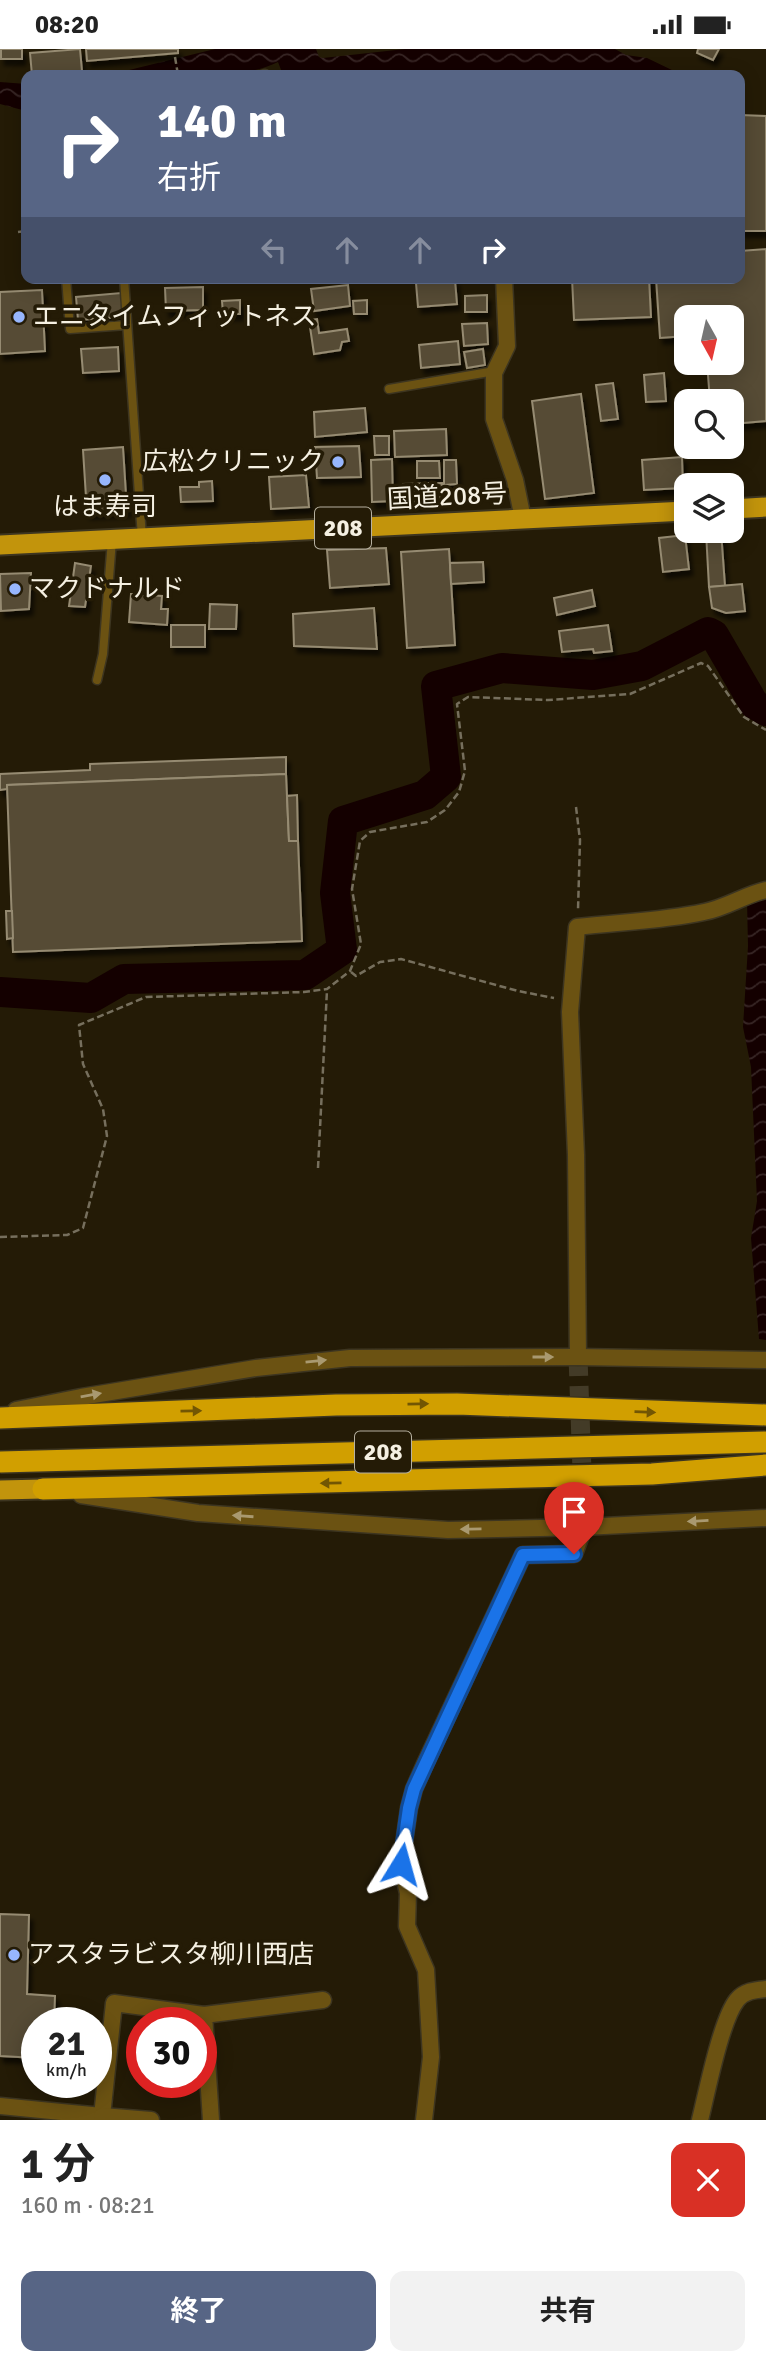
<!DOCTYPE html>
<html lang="ja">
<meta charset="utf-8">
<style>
:root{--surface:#fff;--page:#f2f2f2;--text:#222;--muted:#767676;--accent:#576585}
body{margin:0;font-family:Signika,"Noto Sans JP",sans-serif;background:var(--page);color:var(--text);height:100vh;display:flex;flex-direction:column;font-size:26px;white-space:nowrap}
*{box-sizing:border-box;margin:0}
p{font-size:23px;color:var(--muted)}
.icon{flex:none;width:38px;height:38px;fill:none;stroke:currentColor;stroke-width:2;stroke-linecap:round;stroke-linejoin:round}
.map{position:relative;height:2071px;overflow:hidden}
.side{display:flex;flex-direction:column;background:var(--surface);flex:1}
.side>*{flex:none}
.guide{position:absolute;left:21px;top:21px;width:724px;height:214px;border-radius:14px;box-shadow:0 4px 18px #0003;background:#576585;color:#fff;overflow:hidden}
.needle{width:46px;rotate:172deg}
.buttons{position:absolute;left:674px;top:256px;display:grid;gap:14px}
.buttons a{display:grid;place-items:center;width:70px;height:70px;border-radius:14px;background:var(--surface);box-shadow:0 4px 18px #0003;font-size:35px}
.speed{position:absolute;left:21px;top:1958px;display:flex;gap:14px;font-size:35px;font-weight:700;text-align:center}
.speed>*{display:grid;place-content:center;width:91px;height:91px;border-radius:50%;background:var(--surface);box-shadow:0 4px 18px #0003;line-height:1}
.speed small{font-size:18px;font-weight:400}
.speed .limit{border:10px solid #d22;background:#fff;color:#111}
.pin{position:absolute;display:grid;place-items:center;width:60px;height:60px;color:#fff;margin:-72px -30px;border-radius:50% 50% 50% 0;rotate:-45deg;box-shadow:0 0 7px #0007}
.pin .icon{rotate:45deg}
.me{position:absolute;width:77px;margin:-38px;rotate:8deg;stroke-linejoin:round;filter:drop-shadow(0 0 5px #0008)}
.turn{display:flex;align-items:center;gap:24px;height:147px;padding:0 21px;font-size:32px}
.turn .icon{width:91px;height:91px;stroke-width:2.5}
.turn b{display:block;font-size:49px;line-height:60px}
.lanes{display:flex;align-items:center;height:66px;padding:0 21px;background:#0003;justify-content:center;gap:35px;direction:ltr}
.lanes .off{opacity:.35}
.round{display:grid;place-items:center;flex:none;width:74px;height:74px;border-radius:14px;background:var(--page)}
.summary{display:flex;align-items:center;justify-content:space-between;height:119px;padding:0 21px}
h1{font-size:42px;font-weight:700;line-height:52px}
.primary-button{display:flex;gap:14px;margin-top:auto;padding:14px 21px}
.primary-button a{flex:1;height:80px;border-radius:14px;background:var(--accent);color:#fff;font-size:28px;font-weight:700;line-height:80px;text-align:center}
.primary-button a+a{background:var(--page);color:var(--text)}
.status{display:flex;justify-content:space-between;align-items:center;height:49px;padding:0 35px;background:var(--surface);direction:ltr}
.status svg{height:19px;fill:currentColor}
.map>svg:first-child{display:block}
.water{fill:url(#water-waves)}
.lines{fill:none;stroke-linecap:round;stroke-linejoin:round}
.river{stroke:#140000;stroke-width:30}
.building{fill:#564c36;stroke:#968b72;stroke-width:2;filter:url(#shadow)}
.tertiary-tunnel{stroke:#433b27;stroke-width:19;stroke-dasharray:19 10;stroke-linecap:butt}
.service-casing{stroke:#3d3520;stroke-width:11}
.minor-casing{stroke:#3d3520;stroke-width:19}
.trunk-casing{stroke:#3d3520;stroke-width:23}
.motorway-casing{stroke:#3d3520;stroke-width:24}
.path{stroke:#766f5d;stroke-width:2.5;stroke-dasharray:7 3.5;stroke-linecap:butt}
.service{stroke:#6b5212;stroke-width:8}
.minor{stroke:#6b5212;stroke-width:16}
.trunk{stroke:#c2940c;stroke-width:19}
.motorway{stroke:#d19f00;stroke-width:21}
.motorway-bridge-casing{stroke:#3d3520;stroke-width:24;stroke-linecap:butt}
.motorway-bridge{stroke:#d19f00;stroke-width:21}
.oneway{fill:#a99970}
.oneway2{fill:#725603}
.route-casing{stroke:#114b97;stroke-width:18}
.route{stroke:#1a73e8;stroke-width:12}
.poi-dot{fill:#97b6fd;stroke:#241b06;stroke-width:2.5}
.labels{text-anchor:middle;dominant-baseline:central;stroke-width:7;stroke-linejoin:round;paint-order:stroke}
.shield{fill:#241b06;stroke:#b6b0a0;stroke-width:2}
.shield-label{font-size:24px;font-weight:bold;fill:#f5f0e2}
.poi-label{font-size:26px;fill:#f5f0e2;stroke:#241b06;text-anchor:start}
.street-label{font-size:26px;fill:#f5f0e2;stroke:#241b06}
</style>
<div class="status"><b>08:20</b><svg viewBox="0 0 49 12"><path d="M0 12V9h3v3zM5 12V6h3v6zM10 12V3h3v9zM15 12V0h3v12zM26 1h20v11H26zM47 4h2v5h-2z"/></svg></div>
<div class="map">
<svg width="766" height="2071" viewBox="0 0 766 2071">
<defs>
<pattern id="water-waves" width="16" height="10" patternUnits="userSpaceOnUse" patternTransform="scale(1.75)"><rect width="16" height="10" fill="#140000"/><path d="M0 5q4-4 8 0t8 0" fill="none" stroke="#372625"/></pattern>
<filter id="shadow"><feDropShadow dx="3.5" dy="6" stdDeviation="2" flood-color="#0009"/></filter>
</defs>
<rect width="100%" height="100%" fill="#241b06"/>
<g class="water">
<path d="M215 0H316L319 8 323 9 405 0H615L626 6 647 9 676 23 672 26H283L278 13C235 34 165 26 117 26L125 22Z"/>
<polygon points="0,33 26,35 26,62 0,55"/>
<polygon points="766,850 766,1291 759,1290 751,1189 757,1152 751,1018 743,978 748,897 747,852"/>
</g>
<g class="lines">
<polyline class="river" points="0,943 91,949 124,930 305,926 342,901 335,844 343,772 425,746 446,728 436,637 502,619 593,626 642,617 708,583 714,586 754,655 766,662"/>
</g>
<g class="building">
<rect x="1" y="0" width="21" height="10"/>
<polygon points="80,0 82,22 32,26 30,4"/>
<polygon points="86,0 178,0 178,4 87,12"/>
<polygon points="698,0 719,0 713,11 697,4"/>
<polygon points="740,66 766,67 766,182 740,182"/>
<polygon points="766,200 766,372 732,375 732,352 710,352 707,313 732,313 732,268 686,268 686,287 660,289 656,229 740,229 740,202"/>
<polygon points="572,229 649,229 651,268 574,271"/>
<polygon points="455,231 457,255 418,258 416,234"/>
<polygon points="348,236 350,257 314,262 311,240"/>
<polygon points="203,238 203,261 166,262 165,239"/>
<polygon points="42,241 45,302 0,305 0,243"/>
<polygon points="121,244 123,268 78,271 76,248"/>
<polygon points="487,246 487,263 465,263 465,247"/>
<polygon points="240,251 240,265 223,265 222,252"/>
<polygon points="367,251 367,265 354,265 353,252"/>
<polygon points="317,270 319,284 347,280 349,292 342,293 340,301 314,305 309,271"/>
<polygon points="487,274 488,295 464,297 462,275"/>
<polygon points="458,292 460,315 421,319 419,296"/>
<polygon points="118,298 119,322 83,324 81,300"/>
<polygon points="483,300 485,316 467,319 464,303"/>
<polygon points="664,324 666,352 646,353 644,326"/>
<polygon points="613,334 618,370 601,372 596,336"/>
<polygon points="581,345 594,444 545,450 532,352"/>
<polygon points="365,359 367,383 315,388 314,363"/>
<polygon points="446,380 447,406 395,408 394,382"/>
<polygon points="374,387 389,387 389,406 375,406"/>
<polygon points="359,397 361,428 317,429 315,398"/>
<polygon points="123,398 127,462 87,464 83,401"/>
<polygon points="682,408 683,439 644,441 642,411"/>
<polygon points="392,410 393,452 372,453 371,411"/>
<polygon points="444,411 456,411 457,435 444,436"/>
<polygon points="417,412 439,412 440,429 417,429"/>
<polygon points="306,426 309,458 271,460 269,428"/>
<polygon points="212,432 213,452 181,453 180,438 199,438 199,433"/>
<polygon points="442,434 443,452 404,454 403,435"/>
<polygon points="721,482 725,537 709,538 706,483"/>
<polygon points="685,486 689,520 663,523 659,489"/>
<polygon points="386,499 389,535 330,539 327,501"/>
<polygon points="449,500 455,596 407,599 401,503"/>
<polygon points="483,513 484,533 451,535 450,514"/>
<polygon points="75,514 91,517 85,558 69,557"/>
<polygon points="31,524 29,560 1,562 0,525"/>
<polygon points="742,535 745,562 726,564 712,559 709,538"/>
<polygon points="592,541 595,557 557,566 554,549"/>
<polygon points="131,545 162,547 161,560 168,560 167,576 129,573"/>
<polygon points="210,555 237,556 236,580 209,580"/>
<polygon points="374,559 377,600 294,597 293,565"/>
<rect x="171" y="576" width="34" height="22"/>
<polygon points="608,576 612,602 594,604 593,600 562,603 559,582"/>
<polygon points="286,708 286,725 7,736 7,740 0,741 0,725 90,721 90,715"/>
<polygon points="286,725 289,792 298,792 302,892 13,903 7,736"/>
<polygon points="297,746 298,792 289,792 287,747"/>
<polygon points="6,862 12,862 13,889 7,890"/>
<polygon points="0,1865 29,1866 27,1945 55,1947 54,1974 37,1974 37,2009 0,2007"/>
</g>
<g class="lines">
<polyline class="tertiary-tunnel" points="578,1308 584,1478"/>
<defs>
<g id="service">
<polyline points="262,26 265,25"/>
<polyline points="66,229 70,280 127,276"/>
<polyline points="124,229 142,489"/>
<polyline points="389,340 495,322"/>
<polyline points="97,631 103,605 112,491"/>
</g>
<g id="minor">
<polyline points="504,229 507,297 494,324 494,370 515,431 523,470"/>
<path d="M578 1308 576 1106 570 963 577 878C619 873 663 872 704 863 726 859 744 846 766 841"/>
<polyline points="16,1361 81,1348 256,1319 350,1309 578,1308 766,1311"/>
<polyline points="81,1446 198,1464 448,1481 584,1478 766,1469"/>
<polyline points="0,2057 102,2067 114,1954 204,1966"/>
<polyline points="102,2067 151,2071"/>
<polyline points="211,2071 204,1966 323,1951"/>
<polyline points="424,2071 431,2008 426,1921 407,1877 408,1844 401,1815 409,1759 414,1740 425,1715 523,1506 574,1505 584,1478"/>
<path d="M700 2071C707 2043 721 1971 737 1951 744 1942 755 1941 766 1940"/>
</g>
<g id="trunk">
<polyline points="732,460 766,458"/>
<polyline points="0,496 686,462"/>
<polyline points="0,1441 43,1440"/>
</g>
<g id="motorway">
<polyline points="0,1369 336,1356 457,1355 766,1366"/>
<polyline points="43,1440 652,1425 766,1416"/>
</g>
</defs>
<use href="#service" class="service-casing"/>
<use href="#minor" class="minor-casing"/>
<use href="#trunk" class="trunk-casing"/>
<use href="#motorway" class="motorway-casing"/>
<g class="path">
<polyline points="175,8 178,26"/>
<polyline points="18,183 26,182"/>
<polyline points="576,758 580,791 578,861"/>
<polyline points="351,923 356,927 380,913 401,910 518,942 554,949"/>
<polyline points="318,1119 327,941"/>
<polyline points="0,1188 67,1186 83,1179 107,1087 103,1060 83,1015 79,976 146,948 304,943 327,940 350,922 361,895 352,840 360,792 370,783 427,773 445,761 459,743 465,722 457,655 468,648 548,651 630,645 701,614 708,617 744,668 766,681"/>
</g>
<use href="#service" class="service"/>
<use href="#minor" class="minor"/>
<use href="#trunk" class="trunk"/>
<use href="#motorway" class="motorway"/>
<defs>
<polyline id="motorway-bridge" points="0,1413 766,1393"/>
</defs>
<use href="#motorway-bridge" class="motorway-bridge-casing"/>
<use href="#motorway-bridge" class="motorway-bridge"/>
</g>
<defs><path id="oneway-solid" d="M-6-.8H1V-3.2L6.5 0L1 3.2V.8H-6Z" transform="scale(1.75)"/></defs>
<g class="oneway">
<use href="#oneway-solid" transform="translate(543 1308)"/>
<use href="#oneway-solid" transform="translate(316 1312) rotate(-6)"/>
<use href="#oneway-solid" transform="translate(91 1346) rotate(-10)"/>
<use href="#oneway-solid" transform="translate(243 1467) rotate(-176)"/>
<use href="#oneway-solid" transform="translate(698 1472) rotate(177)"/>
<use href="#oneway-solid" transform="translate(471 1480) rotate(179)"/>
</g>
<g class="oneway2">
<use href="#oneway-solid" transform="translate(418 1355) rotate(-1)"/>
<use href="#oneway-solid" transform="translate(191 1362) rotate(-1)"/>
<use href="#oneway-solid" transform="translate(645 1363) rotate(2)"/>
<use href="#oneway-solid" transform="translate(331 1434) rotate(179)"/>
</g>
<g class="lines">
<defs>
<polyline id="route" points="401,1815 409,1759 414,1740 523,1506 574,1505"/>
</defs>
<use href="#route" class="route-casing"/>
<use href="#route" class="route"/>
</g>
<g class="poi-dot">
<circle cx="19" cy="268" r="7"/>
<circle cx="338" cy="413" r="7"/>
<circle cx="105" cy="431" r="7"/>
<circle cx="15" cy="540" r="7"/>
<circle cx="14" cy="1906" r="7"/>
</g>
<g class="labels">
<g class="shield">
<rect x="315" y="458.5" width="56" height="41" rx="5"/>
<rect x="355" y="1382.5" width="56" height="41" rx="5"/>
</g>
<g class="shield-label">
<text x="343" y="479">208</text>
<text x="383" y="1403">208</text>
</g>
<g class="poi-label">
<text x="33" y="268">エニタイムフィットネス</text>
<text x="324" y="413" text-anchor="end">広松クリニック</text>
<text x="105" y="458" text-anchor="middle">はま寿司</text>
<text x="29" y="540">マクドナルド</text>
<text x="28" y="1906">アスタラビスタ柳川西店</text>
</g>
<g class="street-label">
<text transform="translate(447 448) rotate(-3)">国道208号</text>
</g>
</g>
</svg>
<div class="buttons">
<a><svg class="needle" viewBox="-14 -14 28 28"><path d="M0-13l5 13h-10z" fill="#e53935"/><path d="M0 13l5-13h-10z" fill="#767676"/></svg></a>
<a><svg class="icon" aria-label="search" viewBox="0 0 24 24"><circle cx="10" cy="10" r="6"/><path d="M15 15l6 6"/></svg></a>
<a><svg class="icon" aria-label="layers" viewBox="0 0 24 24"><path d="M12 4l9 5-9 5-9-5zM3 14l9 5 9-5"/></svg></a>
</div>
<div class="speed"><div>21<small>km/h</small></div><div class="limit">30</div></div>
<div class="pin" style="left:574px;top:1505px;background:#d93025"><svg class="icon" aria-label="arrive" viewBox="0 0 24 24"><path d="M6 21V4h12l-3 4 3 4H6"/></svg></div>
<svg class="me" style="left:401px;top:1815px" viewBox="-20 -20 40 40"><path d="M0-17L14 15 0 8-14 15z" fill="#1a73e8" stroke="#fff" stroke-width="4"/></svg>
<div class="guide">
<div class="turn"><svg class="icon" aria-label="right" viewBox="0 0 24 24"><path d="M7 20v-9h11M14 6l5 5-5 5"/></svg><div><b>140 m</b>右折</div></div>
<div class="lanes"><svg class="icon off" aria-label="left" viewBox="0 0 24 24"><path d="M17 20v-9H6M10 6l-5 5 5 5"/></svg><svg class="icon off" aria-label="ahead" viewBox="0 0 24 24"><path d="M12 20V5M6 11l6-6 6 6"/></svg><svg class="icon off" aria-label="ahead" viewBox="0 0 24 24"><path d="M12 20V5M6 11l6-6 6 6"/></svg><svg class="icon" aria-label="right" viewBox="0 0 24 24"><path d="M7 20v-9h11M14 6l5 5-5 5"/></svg></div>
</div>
</div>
<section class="side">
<div class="summary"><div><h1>1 分</h1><p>160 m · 08:21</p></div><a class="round" style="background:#d93025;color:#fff"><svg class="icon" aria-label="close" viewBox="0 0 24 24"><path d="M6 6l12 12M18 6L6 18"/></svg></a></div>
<div class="primary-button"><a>終了</a><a>共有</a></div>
</section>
